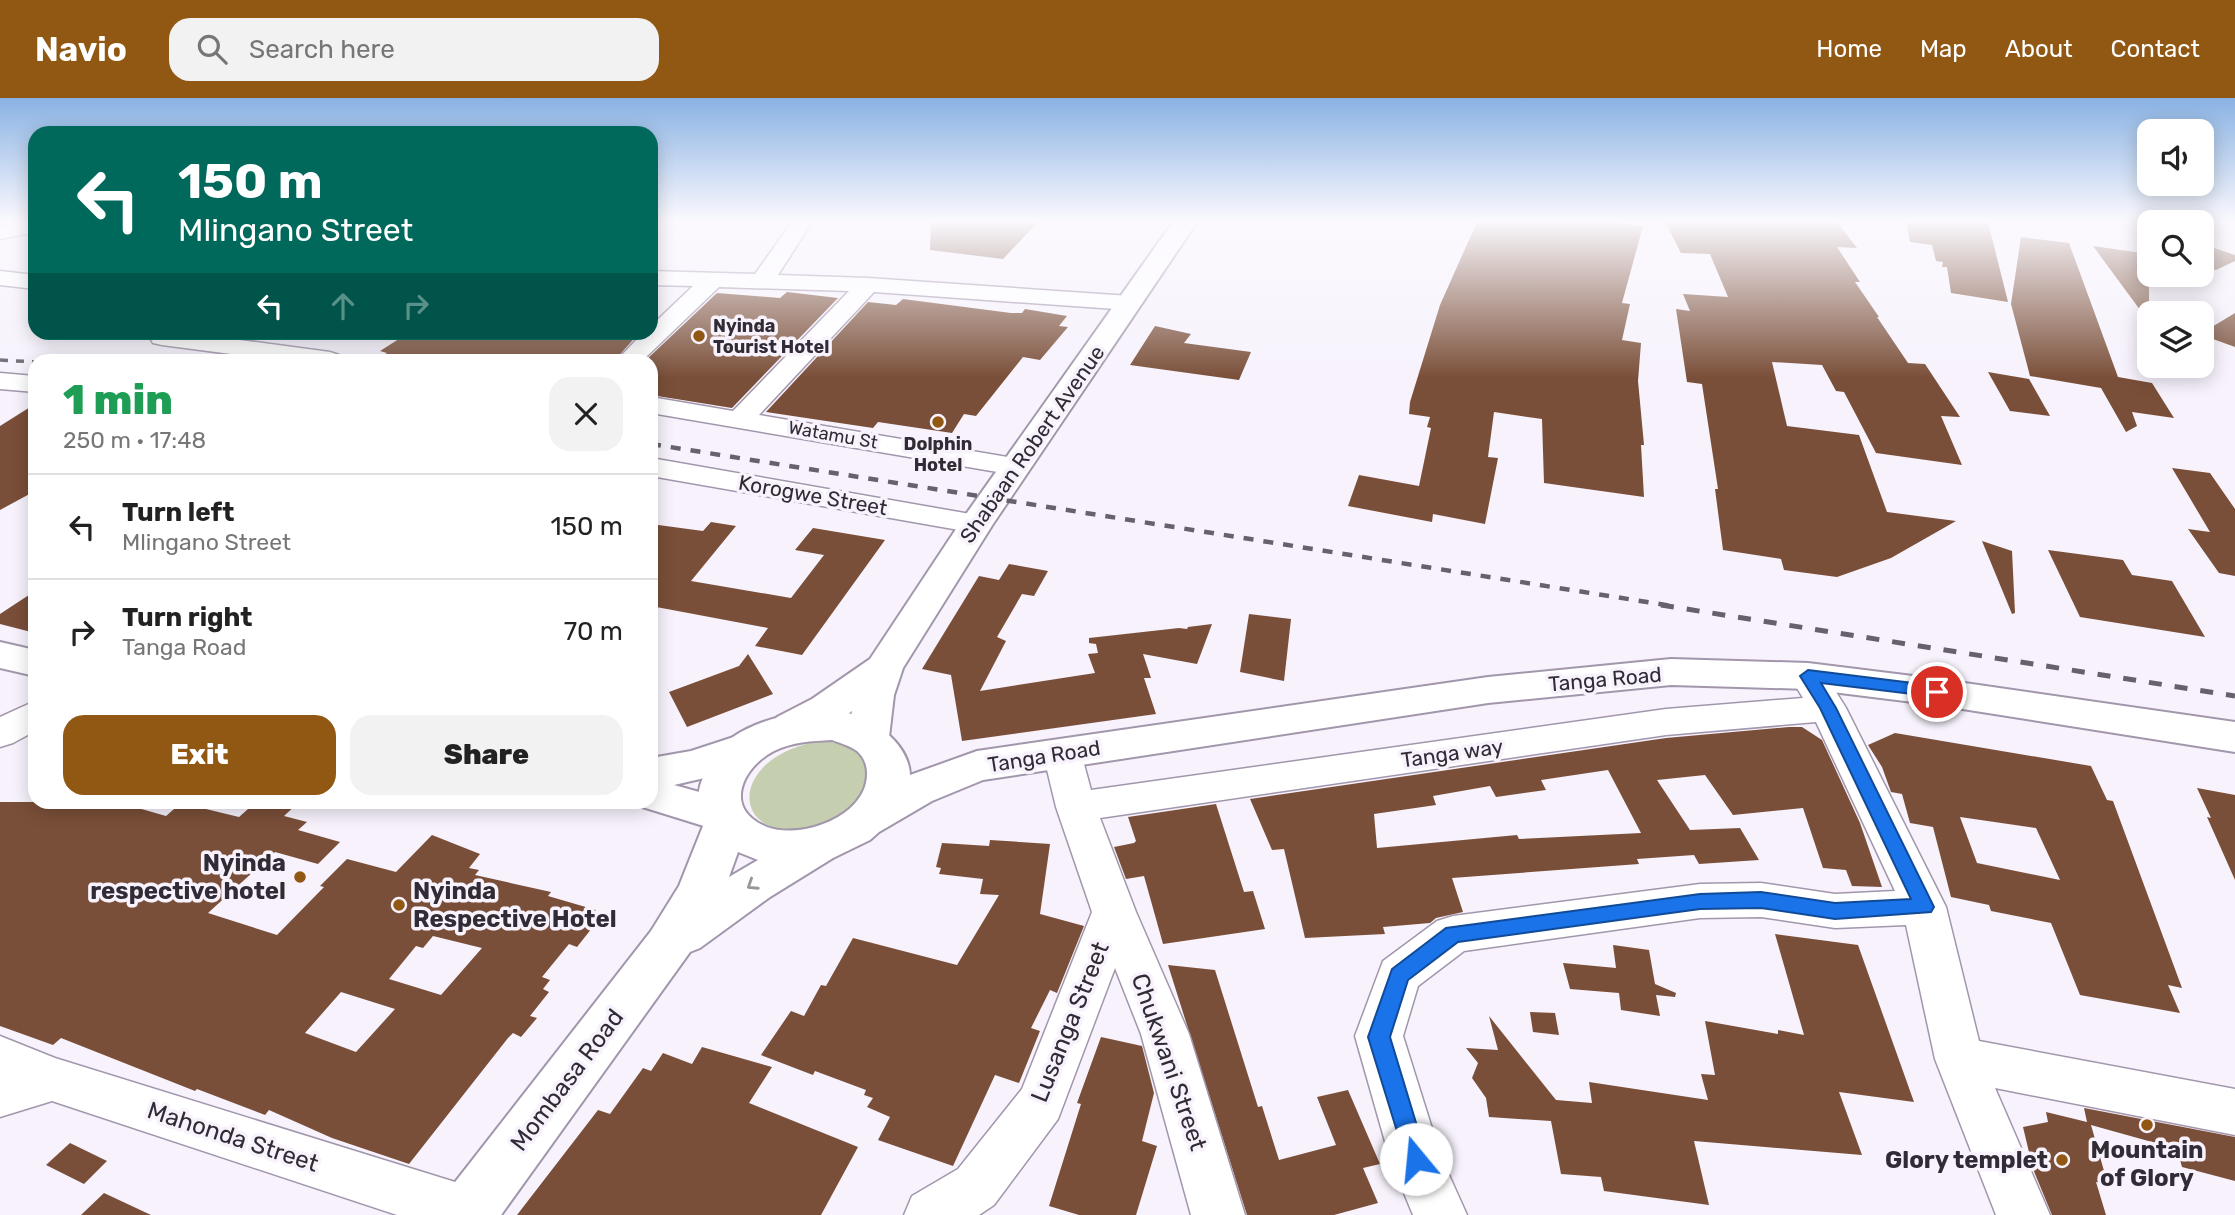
<!DOCTYPE html>
<meta charset="utf-8">
<style>
:root{--surface:#fff;--page:#f2f2f2;--text:#222;--muted:#767676;--line:#e0e0e0;--accent:#915813}
body{margin:0;font-family:Rubik,sans-serif;background:var(--page);color:var(--text);height:100vh;display:flex;flex-direction:column;font-size:26px;white-space:nowrap}
*{box-sizing:border-box;margin:0}
p{font-size:23px;color:var(--muted)}
.icon{flex:none;width:38px;height:38px;fill:none;stroke:currentColor;stroke-width:2;stroke-linecap:round;stroke-linejoin:round}
.map{position:relative;flex:1;overflow:hidden}
.details{position:absolute;left:28px;top:256px;width:630px;height:455px;display:flex;flex-direction:column;background:var(--surface);border-radius:21px;box-shadow:0 4px 18px #0003}
.details>*{flex:none}
.top-card{position:absolute;left:28px;top:28px;width:630px;height:214px;border-radius:21px;box-shadow:0 4px 18px #0003;background:#00695c;color:#fff;overflow:hidden}
.buttons{position:absolute;left:2137px;top:21px;display:grid;gap:14px}
.buttons a{display:grid;place-items:center;width:77px;height:77px;border-radius:14px;background:var(--surface);box-shadow:0 4px 18px #0003;font-size:35px}
.pin{position:absolute;display:grid;place-items:center;width:60px;height:60px;color:#fff;margin:-30px;border:4px solid #fff;border-radius:50%;box-shadow:0 2px 7px #0007}
.me{position:absolute;width:77px;margin:-38px;rotate:343deg;stroke-linejoin:round;filter:drop-shadow(0 0 5px #0008)}
.turn{display:flex;align-items:center;gap:24px;height:147px;padding:0 35px;font-size:32px}
.turn .icon{width:91px;height:91px;stroke-width:2.5}
.turn b{display:block;font-size:49px;line-height:60px}
.lanes{display:flex;align-items:center;height:66px;padding:0 35px;background:#0003;justify-content:center;gap:35px;direction:ltr}
.lanes .off{opacity:.35}
.round{display:grid;place-items:center;flex:none;width:74px;height:74px;border-radius:21px;background:var(--page)}
.summary{display:flex;align-items:center;justify-content:space-between;height:119px;padding:0 35px}
h1{font-size:42px;font-weight:800;line-height:52px;color:#1e9e55}
.primary-button{display:flex;gap:14px;margin-top:auto;padding:14px 35px}
.primary-button a{flex:1;height:80px;border-radius:21px;background:var(--accent);color:#fff;font-size:28px;font-weight:800;line-height:80px;text-align:center}
.primary-button a+a{background:var(--page);color:var(--text)}
ul{padding:0;list-style:none}
li{display:flex;align-items:center;gap:21px;height:105px;padding:0 35px;border-top:2px solid var(--line)}
li div{flex:1}
li b{display:block;font-size:26px}
li em{font-style:normal}
header{display:flex;align-items:center;gap:42px;box-sizing:border-box;height:98px;padding:0 35px;background:var(--accent);color:#fff}
header strong{font-size:33px}
nav{display:flex;gap:38px;margin-inline-start:auto;font-size:24px}
.search{width:490px;height:63px;background:var(--page);display:flex;align-items:center;gap:18px;box-sizing:border-box;padding:0 24px;border-radius:21px;color:var(--muted);font-size:26px}
.map>svg:first-child{display:block}
.green{fill:#c6ceb0}
.building{fill:#7a4f39;fill-rule:evenodd}
.lines{fill:none;stroke-linecap:round;stroke-linejoin:round}
.minor-casing{stroke:#a296ac;stroke-width:3}
.major-casing{stroke:#a296ac;stroke-width:4}
.highway-casing{stroke:#a296ac;stroke-width:4}
.minor{fill:#fff;fill-rule:evenodd}
.major{fill:#fff;fill-rule:evenodd}
.highway{fill:#fff;fill-rule:evenodd}
.rail-far2{stroke:#66616b;stroke-width:3.5;stroke-dasharray:8 8;stroke-linecap:butt}
.rail-far1{stroke:#66616b;stroke-width:4.5;stroke-dasharray:10 10;stroke-linecap:butt}
.rail{stroke:#66616b;stroke-width:5;stroke-dasharray:13 13;stroke-linecap:butt}
.oneway{stroke:#98959a}
.route{fill:#1a73e8;stroke:#114b97;stroke-width:2}
.poi-dot{fill:#915813;stroke:#f7f2fc;stroke-width:2.5}
.labels{text-anchor:middle;dominant-baseline:central;stroke-width:7;stroke-linejoin:round;paint-order:stroke}
.far-poi-label{font-size:18px;font-weight:bold;fill:#302b34;stroke:#f7f2fc;text-anchor:start}
.far-street-label{font-size:18px;fill:#302b34;stroke:#f7f2fc}
.street-label{font-size:21px;fill:#302b34;stroke:#f7f2fc}
.near-poi-label{font-size:24px;font-weight:bold;fill:#302b34;stroke:#f7f2fc;text-anchor:end}
.near-street-label{font-size:24px;fill:#302b34;stroke:#f7f2fc}
</style>
<header>
<strong>Navio</strong>
<div class="search"><svg class="icon" aria-label="search" viewBox="0 0 24 24"><circle cx="10" cy="10" r="6"/><path d="M15 15l6 6"/></svg>Search here</div>
<nav><a>Home</a><a>Map</a><a>About</a><a>Contact</a></nav>
</header>
<div class="map">
<svg width="2235" height="1117" viewBox="0 0 2235 1117">
<rect width="100%" height="100%" fill="#f7f2fc"/>
<path class="green" d="M823 643C862 647 867 651 876 689 863 701 851 717 837 727 831 731 819 731 812 732 723 744 731 654 823 643Z"/>
<g class="building">
<polygon points="931,124 1038,124 1003,161 930,152"/>
<polygon points="1477,124 1607,124 1643,128 1622,205 1630,206 1622,242 1641,245 1638,283 1644,347 1641,347 1644,399 1544,385 1542,321 1494,314 1488,359 1498,360 1485,426 1433,416 1432,424 1348,408 1359,377 1419,388 1431,330 1427,329 1430,319 1409,316 1410,304 1440,207"/>
<polygon points="1665,124 1837,124 1857,150 1837,149 1860,184 1855,184 1879,219 1877,219 1908,265 1925,266 1960,319 1941,318 1962,367 1876,355 1844,294 1836,293 1822,267 1772,264 1787,328 1859,337 1887,414 1956,423 1891,460 1837,479 1784,472 1781,461 1723,452 1715,391 1718,391 1702,286 1687,284 1676,211 1690,213 1683,196 1728,199 1710,156 1681,155"/>
<polygon points="1906,124 1988,124 2008,204 1951,195 1947,169 1942,169 1943,164 1936,163 1932,147 1910,144"/>
<polygon points="2021,139 2069,145 2118,279 2152,285 2174,320 2132,314 2137,328 2126,334 2101,290 2030,278 2011,206"/>
<polygon points="2202,146 2235,157 2235,163 2216,172 2202,168"/>
<polygon points="2093,148 2149,156 2149,224"/>
<polygon points="787,194 838,200 732,310 651,297 651,262 646,262 717,195 780,200"/>
<polygon points="903,201 1011,215 1022,215 1025,211 1067,218 1059,228 1068,229 1040,262 1023,259 976,318 964,316 952,335 878,324 873,330 766,314 868,204 896,207"/>
<polygon points="2235,215 2235,249 2202,237 2202,235"/>
<polygon points="1155,228 1191,236 1184,245 1251,254 1239,282 1130,267"/>
<polygon points="410,234 640,234 615,262 374,262 387,255 380,253"/>
<polygon points="1988,274 2029,281 2050,318 2010,313"/>
<polygon points="35,306 35,393 0,412 0,328"/>
<polygon points="2172,370 2210,375 2235,411 2235,478 2219,475 2188,431 2210,434"/>
<polygon points="711,424 736,428 691,483 791,500 824,457 795,452 813,430 885,442 802,557 755,548 768,530 651,508 651,426 703,433"/>
<polygon points="1982,443 2012,453 2015,515 2012,516"/>
<polygon points="2048,452 2123,462 2132,477 2172,483 2205,539 2080,519"/>
<polygon points="1009,466 1048,473 1034,498 1022,496 997,539 1006,543 980,593 1095,575 1088,556 1098,555 1096,546 1089,545 1089,540 1179,530 1187,531 1188,529 1212,526 1197,566 1143,556 1151,580 1144,580 1156,616 962,643 951,577 922,571 979,478 999,482"/>
<polygon points="35,493 35,535 0,526 0,516"/>
<polygon points="1249,516 1291,521 1284,583 1240,574"/>
<polygon points="748,556 773,596 687,629 669,594 739,568"/>
<path d="M1789 629H1802L1822 642 1860 725 1882 789 1852 788 1846 772 1823 770 1803 710 1733 717 1705 677 1657 682 1690 732 1740 730 1759 762 1699 766 1694 757 1637 761 1639 766 1452 780 1463 814 1436 820 1430 825 1383 829 1385 836 1305 840 1284 751 1272 752 1250 701 1666 640ZM1608 672 1641 735 1519 741 1517 737 1377 750 1374 716 1436 707 1433 698 1490 688 1496 699 1546 692 1541 682Z"/>
<path d="M1895 635 2091 668 2107 702 2113 703 2182 890 2168 887 2180 915 2080 897 2051 825 1991 813 1989 807 1951 799 1933 729 1910 725 1902 696 1891 694 1882 669 1868 647ZM1960 719 2036 730 2060 782 1977 765Z"/>
<polygon points="2197,690 2235,697 2235,782 2207,719 2211,720"/>
<path d="M0 704H117L166 718 181 705 239 719 256 704H299L284 718 307 724 298 732 340 744 318 766 275 754 208 815 277 837 324 789 320 788 347 761 396 774 432 737 480 756 469 770 479 772 475 777 551 794 548 798 596 812 588 822 596 825 577 849 569 846 542 879 550 882 543 891 549 894 530 918 537 920 521 939 513 935 508 940 409 1066 332 1040 269 1012 265 1017 197 991 195 993 61 940 53 947 0 928ZM433 838 482 850 441 897 389 881 416 848 423 850ZM341 894 395 911 356 954 305 935Z"/>
<polygon points="1216,706 1244,794 1253,793 1265,831 1163,846 1144,778 1126,781 1114,749 1134,745 1136,743 1128,719"/>
<polygon points="990,742 1050,746 1040,816 1084,828 1057,895 1050,892 1031,930 1040,933 1019,985 995,977 953,1068 878,1042 890,1019 867,1009 873,1000 864,997 866,992 815,973 813,977 761,957 791,913 804,918 821,887 826,888 853,840 957,867 999,797 980,796 983,781 939,776 941,770 936,769 942,745 989,748"/>
<polygon points="1775,836 1858,847 1914,1004 1839,994 1862,1057 1694,1043 1709,1107 1604,1093 1601,1079 1561,1076 1551,1023 1489,1019 1486,1000 1472,980 1478,965 1466,950 1498,952 1489,918 1556,1002 1592,1005 1589,984 1708,1002 1701,976 1715,977 1705,923 1778,936 1778,932 1804,937"/>
<polygon points="1613,847 1649,852 1655,886 1676,895 1675,899 1656,897 1660,918 1621,912 1619,895 1570,891 1563,865 1616,870"/>
<polygon points="1168,867 1215,872 1258,1009 1262,1008 1279,1062 1336,1047 1317,999 1348,992 1380,1066 1363,1070 1378,1105 1334,1117 1247,1117"/>
<polygon points="1530,914 1555,915 1559,937 1533,934"/>
<polygon points="1101,939 1142,948 1154,995 1142,1043 1157,1048 1136,1117 1079,1117 1049,1108 1081,1006 1077,1005"/>
<polygon points="702,949 772,969 749,1005 858,1049 821,1117 517,1117 598,1012 610,1016 643,970 651,973 663,955 692,966"/>
<polygon points="2084,1010 2235,1039 2235,1083 2182,1069 2177,1051 2091,1027 2108,1087 2096,1084 2106,1117 2052,1117 2033,1071 2023,1029 2048,1024 2046,1014 2087,1024"/>
<polygon points="70,1045 107,1063 84,1086 46,1067"/>
<polygon points="104,1095 151,1117 81,1117"/>
</g>
<g class="lines">
<defs>
<g id="minor">
<polygon points="23,124 35,124 35,134 0,141 0,129"/>
<polygon points="792,124 812,124 778,177 868,180 1130,198 1138,200 1142,205 1138,210 1130,212 874,194 759,317 1025,362 1029,368 1025,374 1015,377 651,315 651,299 733,313 849,193 719,189 643,262 617,262 644,234 651,234 651,228 693,188 651,187 651,173 755,176"/>
<polygon points="0,173 35,177 35,191 0,187"/>
<polygon points="154,234 180,234 330,254 339,257 343,262 276,262 162,247 153,245 150,240"/>
<polygon points="0,275 35,278 35,294 0,291"/>
<polygon points="651,360 976,417 987,419 991,426 987,433 976,435 651,378"/>
<polygon points="1815,578 1828,581 1846,610 1946,809 1979,943 2235,991 2235,1037 1995,990 2050,1117 1996,1117 1935,961 1906,827 1835,830 1761,819 1700,820 1464,853 1418,888 1403,938 1441,1059 1467,1117 1413,1117 1390,1061 1355,938 1383,863 1437,823 1453,818 1700,786 1761,785 1835,796 1895,793 1816,624 1666,637 1100,720 1136,814 1189,936 1245,1117 1191,1117 1141,936 1115,870 1058,1021 994,1107 979,1117 904,1117 912,1098 958,1071 1022,991 1092,814 1056,709 1043,655 1049,645 1062,641 1075,645 1081,655 1091,692 1666,611 1803,600 1797,590 1802,581"/>
<polygon points="35,603 35,633 13,645 0,649 0,619"/>
<polygon points="0,938 55,960 468,1088 487,1095 494,1114 493,1117 397,1117 52,1003 0,1019"/>
</g>
<g id="major">
<path d="M1173 124H1197L993 426 903 570 894 597 889 639 883 649 868 654 853 649 847 639 852 613C830 628 803 647 777 639L771 629 777 619 812 601 870 561 964 419Z"/>
<polygon points="0,544 35,552 35,578 0,570"/>
<polygon points="749,634 764,639 770,649 764,659 709,679 674,687 739,705 745,717 739,729 723,734 636,707 634,704 651,704 651,660 691,653"/>
</g>
<path id="highway" d="M1671 561 1808 565 1937 581 2235 624V654L1937 607 1808 591 1671 587 1488 605 983 682 932 703 879 734 870 742 833 760 770 799 700 850 690 854 501 1117H437L445 1097 651 833 679 788 705 723C695 706 697 691 706 673 713 660 721 648 733 639 759 621 803 611 836 613 868 615 909 644 910 677L977 653 1488 579ZM832 642C840 645 850 648 857 653 864 659 867 667 867 676 867 718 802 742 767 729 723 712 741 670 774 653 792 644 812 643 832 642ZM738 754 758 762 729 779Z"/>
</defs>
<use href="#minor" class="minor-casing"/>
<use href="#major" class="major-casing"/>
<use href="#highway" class="highway-casing"/>
<use href="#minor" class="minor"/>
<use href="#major" class="major"/>
<use href="#highway" class="highway"/>
<polyline class="rail-far2" points="0,262 35,264"/>
<polyline class="rail-far1" points="651,346 1672,508"/>
<polyline class="rail" points="1661,507 2235,598"/>
</g>
<defs><path id="oneway-chevron" d="M-2-3.5L2.5 0L-2 3.5" fill="none" stroke-width="1.6" stroke-linecap="round" stroke-linejoin="round" transform="scale(1.75)"/></defs>
<use class="oneway" href="#oneway-chevron" transform="translate(752 787) rotate(147)"/>
<linearGradient id="sky" x2="0" y2="1"><stop stop-color="#89b2e3"/><stop offset="0.44" stop-color="#fbf9fe"/><stop offset="1" stop-color="#fbf9fe" stop-opacity="0"/></linearGradient>
<rect width="2235" height="280" fill="url(#sky)"/>
<polygon class="route" points="1808,572 1937,588 1946,594 1937,599 1821,585 1836,610 1934,809 1931,814 1835,821 1761,810 1700,811 1458,844 1408,882 1390,939 1427,1061 1424,1069 1416,1072 1408,1069 1368,939 1392,871 1446,830 1700,796 1761,794 1835,805 1911,801 1820,610 1800,578"/>
<g class="poi-dot">
<circle cx="699" cy="238" r="7"/>
<circle cx="938" cy="324" r="7"/>
<circle cx="300" cy="779" r="7"/>
<circle cx="399" cy="807" r="7"/>
<circle cx="2147" cy="1027" r="7"/>
<circle cx="2062" cy="1062" r="7"/>
</g>
<g class="labels">
<g class="far-poi-label">
<text x="713" y="228">Nyinda<tspan x="713" dy="21">Tourist Hotel</tspan></text>
<text x="938" y="346" text-anchor="middle">Dolphin<tspan x="938" dy="21">Hotel</tspan></text>
</g>
<g class="far-street-label">
<text transform="translate(833 337) rotate(10)">Watamu St</text>
</g>
<g class="street-label">
<text transform="translate(1032 346) rotate(-55)">Shabaan Robert Avenue</text>
<text transform="translate(813 397) rotate(10)">Korogwe Street</text>
<text transform="translate(1605 581) rotate(-5)">Tanga Road</text>
<text transform="translate(1452 655) rotate(-8)">Tanga way</text>
<text transform="translate(1044 658) rotate(-9)">Tanga Road</text>
</g>
<g class="near-poi-label">
<text x="286" y="765">Nyinda<tspan x="286" dy="28">respective hotel</tspan></text>
<text x="413" y="793" text-anchor="start">Nyinda<tspan x="413" dy="28">Respective Hotel</tspan></text>
<text x="2147" y="1052" text-anchor="middle">Mountain<tspan x="2147" dy="28">of Glory</tspan></text>
<text x="2048" y="1062">Glory templet</text>
</g>
<g class="near-street-label">
<text transform="translate(1070 924) rotate(-68)">Lusanga Street</text>
<text transform="translate(1169 964) rotate(71)">Chukwani Street</text>
<text transform="translate(567 982) rotate(-53)">Mombasa Road</text>
<text transform="translate(233 1039) rotate(18)">Mahonda Street</text>
</g>
</g>
</svg>
<div class="buttons">
<a><svg class="icon" aria-label="sound" viewBox="0 0 24 24"><path d="M4 9h4l5-4v14l-5-4H4zM17 9q2 3 0 6"/></svg></a>
<a><svg class="icon" aria-label="search" viewBox="0 0 24 24"><circle cx="10" cy="10" r="6"/><path d="M15 15l6 6"/></svg></a>
<a><svg class="icon" aria-label="layers" viewBox="0 0 24 24"><path d="M12 4l9 5-9 5-9-5zM3 14l9 5 9-5"/></svg></a>
</div>
<div class="pin" style="left:1937px;top:594px;background:#d93025"><svg class="icon" aria-label="arrive" viewBox="0 0 24 24"><path d="M6 21V4h12l-3 4 3 4H6"/></svg></div>
<svg class="me" style="left:1416px;top:1061px" viewBox="-20 -20 40 40"><circle r="19" fill="#fff"/><path d="M0-13L10 11 0 6-10 11z" fill="#1a73e8"/></svg>
<div class="top-card">
<div class="turn"><svg class="icon" aria-label="left" viewBox="0 0 24 24"><path d="M17 20v-9H6M10 6l-5 5 5 5"/></svg><div><b>150 m</b>Mlingano Street</div></div>
<div class="lanes"><svg class="icon" aria-label="left" viewBox="0 0 24 24"><path d="M17 20v-9H6M10 6l-5 5 5 5"/></svg><svg class="icon off" aria-label="ahead" viewBox="0 0 24 24"><path d="M12 20V5M6 11l6-6 6 6"/></svg><svg class="icon off" aria-label="right" viewBox="0 0 24 24"><path d="M7 20v-9h11M14 6l5 5-5 5"/></svg></div>
</div>
<section class="details">
<div class="summary"><div><h1>1 min</h1><p>250 m · 17:48</p></div><a class="round"><svg class="icon" aria-label="close" viewBox="0 0 24 24"><path d="M6 6l12 12M18 6L6 18"/></svg></a></div>
<ul>
<li><svg class="icon" aria-label="left" viewBox="0 0 24 24"><path d="M17 20v-9H6M10 6l-5 5 5 5"/></svg><div><b>Turn left</b><p>Mlingano Street</p></div><em>150 m</em></li>
<li><svg class="icon" aria-label="right" viewBox="0 0 24 24"><path d="M7 20v-9h11M14 6l5 5-5 5"/></svg><div><b>Turn right</b><p>Tanga Road</p></div><em>70 m</em></li>
</ul>
<div class="primary-button"><a>Exit</a><a>Share</a></div>
</section>
</div>
